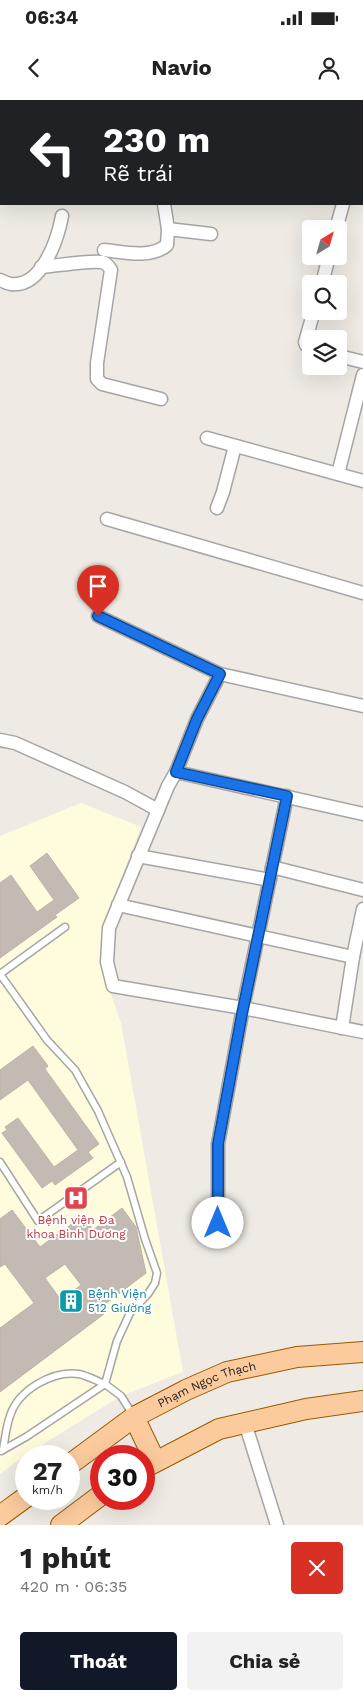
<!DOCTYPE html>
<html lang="vi">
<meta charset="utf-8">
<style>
:root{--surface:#fff;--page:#f2f2f2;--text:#222;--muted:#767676;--accent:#111827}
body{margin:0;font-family:"Work Sans",sans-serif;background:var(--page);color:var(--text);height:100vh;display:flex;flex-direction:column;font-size:19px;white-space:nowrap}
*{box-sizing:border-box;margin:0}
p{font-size:16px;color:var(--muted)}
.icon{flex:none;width:28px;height:28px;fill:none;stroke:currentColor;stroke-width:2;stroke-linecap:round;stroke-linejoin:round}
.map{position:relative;height:1425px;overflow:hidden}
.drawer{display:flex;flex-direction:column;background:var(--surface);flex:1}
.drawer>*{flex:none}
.top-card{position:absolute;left:0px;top:0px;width:364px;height:105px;box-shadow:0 5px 20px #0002;background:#202124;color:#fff;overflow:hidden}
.needle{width:32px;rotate:37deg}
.tools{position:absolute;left:302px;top:120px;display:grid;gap:10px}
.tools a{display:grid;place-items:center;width:45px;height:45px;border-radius:5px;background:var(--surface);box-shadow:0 5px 20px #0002;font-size:25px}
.speed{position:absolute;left:15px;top:1345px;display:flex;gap:10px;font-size:25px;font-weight:700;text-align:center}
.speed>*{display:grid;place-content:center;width:65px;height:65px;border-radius:50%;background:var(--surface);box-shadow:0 5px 20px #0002;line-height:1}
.speed small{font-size:12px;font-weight:400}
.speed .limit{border:8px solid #d22;background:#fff;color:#111}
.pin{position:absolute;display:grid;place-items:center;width:42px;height:42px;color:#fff;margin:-51px -21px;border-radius:50% 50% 50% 0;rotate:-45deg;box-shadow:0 0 5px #0007}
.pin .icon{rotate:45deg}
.me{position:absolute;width:55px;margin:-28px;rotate:0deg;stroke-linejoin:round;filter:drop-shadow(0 0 4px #0008)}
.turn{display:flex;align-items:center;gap:18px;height:105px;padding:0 20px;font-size:22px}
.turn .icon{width:65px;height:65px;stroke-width:2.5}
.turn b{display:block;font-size:35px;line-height:42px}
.round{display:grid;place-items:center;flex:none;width:52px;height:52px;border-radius:5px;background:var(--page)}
.head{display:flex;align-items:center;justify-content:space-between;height:85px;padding:0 20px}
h1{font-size:30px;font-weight:700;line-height:38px}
.primary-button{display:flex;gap:10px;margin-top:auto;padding:10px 20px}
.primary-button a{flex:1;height:58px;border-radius:5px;background:var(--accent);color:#fff;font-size:20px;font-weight:700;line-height:58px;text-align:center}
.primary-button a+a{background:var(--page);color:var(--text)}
.status{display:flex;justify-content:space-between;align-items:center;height:35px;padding:0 25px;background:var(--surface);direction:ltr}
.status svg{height:14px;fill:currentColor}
header{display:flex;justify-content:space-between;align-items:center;height:65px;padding:0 20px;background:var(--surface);font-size:22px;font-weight:700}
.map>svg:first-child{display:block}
.education{fill:#fffcde}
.building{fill:#c4bab4;stroke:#c1b0a7;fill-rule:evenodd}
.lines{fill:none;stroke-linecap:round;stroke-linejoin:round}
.lane-casing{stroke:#a5a5a5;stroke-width:9}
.street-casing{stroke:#a5a5a5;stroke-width:15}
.primary-casing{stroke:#985a01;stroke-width:22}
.lane{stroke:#fff;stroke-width:6}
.street{stroke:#fff;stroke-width:12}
.primary{stroke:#fbcb9d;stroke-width:20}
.route-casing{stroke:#114b97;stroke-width:12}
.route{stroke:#1a73e8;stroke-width:9}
.labels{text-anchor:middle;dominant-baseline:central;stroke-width:4;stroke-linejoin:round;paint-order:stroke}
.health-label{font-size:12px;fill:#be3a42;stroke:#fff}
.culture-label{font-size:12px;fill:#0d838f;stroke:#fff;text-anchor:start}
.street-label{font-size:12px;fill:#1e1e1e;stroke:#fff}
</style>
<div class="status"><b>06:34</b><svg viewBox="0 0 49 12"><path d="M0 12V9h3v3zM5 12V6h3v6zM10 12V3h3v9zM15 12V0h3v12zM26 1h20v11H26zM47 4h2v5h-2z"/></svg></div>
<header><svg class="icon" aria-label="back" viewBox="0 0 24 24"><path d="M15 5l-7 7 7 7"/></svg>Navio<svg class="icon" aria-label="person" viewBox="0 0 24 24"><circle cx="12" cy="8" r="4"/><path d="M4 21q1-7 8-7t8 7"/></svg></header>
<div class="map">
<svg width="363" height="1425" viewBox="0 0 363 1425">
<rect width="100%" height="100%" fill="#efebe4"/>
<polygon class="education" points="81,703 141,727 102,828 100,863 121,923 183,1272 121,1296 27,1354 0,1374 0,736"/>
<g class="building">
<polygon points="47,753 79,798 55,815 57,817 0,858 0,783 11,775 37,812 54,800 30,766"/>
<polygon points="33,946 48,966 45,969 99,1044 88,1052 93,1058 55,1085 52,1081 42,1088 2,1033 7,1030 5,1027 18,1018 54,1067 78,1050 28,980 0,1000 0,970"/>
<path d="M122 1108 136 1127 146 1173 100 1208 104 1214 0 1292V1228L34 1203 5 1164 0 1167V1119L12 1110 40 1147 83 1116 93 1130ZM65 1164 81 1185 61 1200 45 1178Z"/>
</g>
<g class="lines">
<defs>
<g id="lane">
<polyline points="0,23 1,25"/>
<polyline points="0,874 47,940 75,970 98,1011 127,1077 145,1139 157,1173 155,1183 148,1194 130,1213 117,1241 105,1284 121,1296 133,1315"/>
<polyline points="0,874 65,827"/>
<polyline points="0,1062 38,1121 121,1062"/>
<path d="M3 1350C5 1339 6 1327 10 1316 18 1290 53 1270 79 1274 88 1276 97 1281 105 1284"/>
<polyline points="1,1351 26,1337 105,1284"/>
</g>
<g id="street">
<polyline points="161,0 161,1"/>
<polyline points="345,0 350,1"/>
<polyline points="40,1 41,0"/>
<polyline points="362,5 363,5"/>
<polyline points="362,31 363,29"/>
<polyline points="0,38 1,37"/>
<polyline points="168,129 211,134"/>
<polyline points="336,129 343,104"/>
<path d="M104 150C123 152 151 159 167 145L168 129 164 104"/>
<path d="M41 167C56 166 89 160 102 162 107 163 109 167 111 170L97 263V279L102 284 161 299"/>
<path d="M0 180C3 181 8 184 11 184 42 188 58 138 62 116"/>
<polyline points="322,184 329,156"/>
<polyline points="311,249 306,245 305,242 314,211"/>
<polyline points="339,256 363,262"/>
<polyline points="207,338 363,381"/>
<polyline points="338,374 363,275"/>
<polyline points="217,408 223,392 235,346"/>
<polyline points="107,419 363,493"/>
<polyline points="98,516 220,574 363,606"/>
<polyline points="220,574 197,619 176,672 168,686 109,828 107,862 113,886 243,908 363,932"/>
<polyline points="0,640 15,643 125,692 158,710"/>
<polyline points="176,672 363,714"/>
<polyline points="138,756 270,780"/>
<polyline points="272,767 363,790"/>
<polyline points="118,805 353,857"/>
<polyline points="342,928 353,857 363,809"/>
<polyline points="218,1123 218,1044 243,908 287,696"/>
<polyline points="245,1323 277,1425"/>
</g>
<g id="primary">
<polyline points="134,1317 155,1361"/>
<path id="s1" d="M69 1365 134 1317 186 1290 227 1272 297 1257 363 1252"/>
<polyline points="144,1368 219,1329 306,1309 363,1301"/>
<polyline points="0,1416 26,1397"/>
<polyline points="61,1425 101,1395"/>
</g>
</defs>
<use href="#lane" class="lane-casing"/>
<use href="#street" class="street-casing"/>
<use href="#primary" class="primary-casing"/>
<use href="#lane" class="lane"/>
<use href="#street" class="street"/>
<use href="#primary" class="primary"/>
</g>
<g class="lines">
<defs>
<polyline id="route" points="98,516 220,574 197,619 176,672 287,696 242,914 218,1044 218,1123"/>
</defs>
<use href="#route" class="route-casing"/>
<use href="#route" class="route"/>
</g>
<defs>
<symbol id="hospital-square" viewBox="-11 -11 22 22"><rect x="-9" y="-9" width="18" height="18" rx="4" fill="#e0444e" stroke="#fff"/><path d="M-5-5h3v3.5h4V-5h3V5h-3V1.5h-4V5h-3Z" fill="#fff"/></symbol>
<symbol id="building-square" viewBox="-11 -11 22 22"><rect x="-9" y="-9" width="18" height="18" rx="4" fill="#0f9aa8" stroke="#fff"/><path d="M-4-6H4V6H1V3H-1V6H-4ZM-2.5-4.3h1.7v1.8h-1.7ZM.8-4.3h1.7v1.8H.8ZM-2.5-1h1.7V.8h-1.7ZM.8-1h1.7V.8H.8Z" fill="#fff"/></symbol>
</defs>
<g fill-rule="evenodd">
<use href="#hospital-square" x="62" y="1084" width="28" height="28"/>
<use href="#building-square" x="57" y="1187" width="28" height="28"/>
</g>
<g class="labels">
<g class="health-label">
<text x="76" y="1120">Bệnh viện Đa<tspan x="76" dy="14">khoa Bình Dương</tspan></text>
</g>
<g class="culture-label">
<text x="88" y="1194">Bệnh Viện<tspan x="88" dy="14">512 Giường</tspan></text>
</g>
<g class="street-label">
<text stroke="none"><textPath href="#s1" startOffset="161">Phạm Ngọc Thạch</textPath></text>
</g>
</g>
</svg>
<div class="tools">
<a><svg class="needle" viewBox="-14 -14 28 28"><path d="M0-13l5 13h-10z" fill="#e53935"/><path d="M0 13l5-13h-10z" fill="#767676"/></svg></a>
<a><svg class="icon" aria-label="search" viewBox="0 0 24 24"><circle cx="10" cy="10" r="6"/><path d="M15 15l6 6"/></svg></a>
<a><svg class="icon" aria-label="layers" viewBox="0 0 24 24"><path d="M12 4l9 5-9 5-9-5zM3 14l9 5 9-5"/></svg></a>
</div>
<div class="speed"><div>27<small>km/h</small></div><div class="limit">30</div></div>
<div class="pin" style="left:98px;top:516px;background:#d93025"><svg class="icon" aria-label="arrive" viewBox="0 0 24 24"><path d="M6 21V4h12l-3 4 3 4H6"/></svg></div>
<svg class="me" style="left:218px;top:1123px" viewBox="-20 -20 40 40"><circle r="19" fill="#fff"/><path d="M0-13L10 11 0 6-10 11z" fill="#1a73e8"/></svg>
<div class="top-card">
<div class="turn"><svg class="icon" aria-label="left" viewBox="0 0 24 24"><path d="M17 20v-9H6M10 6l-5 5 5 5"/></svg><div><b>230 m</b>Rẽ trái</div></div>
</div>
</div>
<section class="drawer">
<div class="head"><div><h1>1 phút</h1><p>420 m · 06:35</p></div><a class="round" style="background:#d93025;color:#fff"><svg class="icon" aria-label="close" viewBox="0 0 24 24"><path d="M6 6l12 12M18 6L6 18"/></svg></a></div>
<div class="primary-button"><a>Thoát</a><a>Chia sẻ</a></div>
</section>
